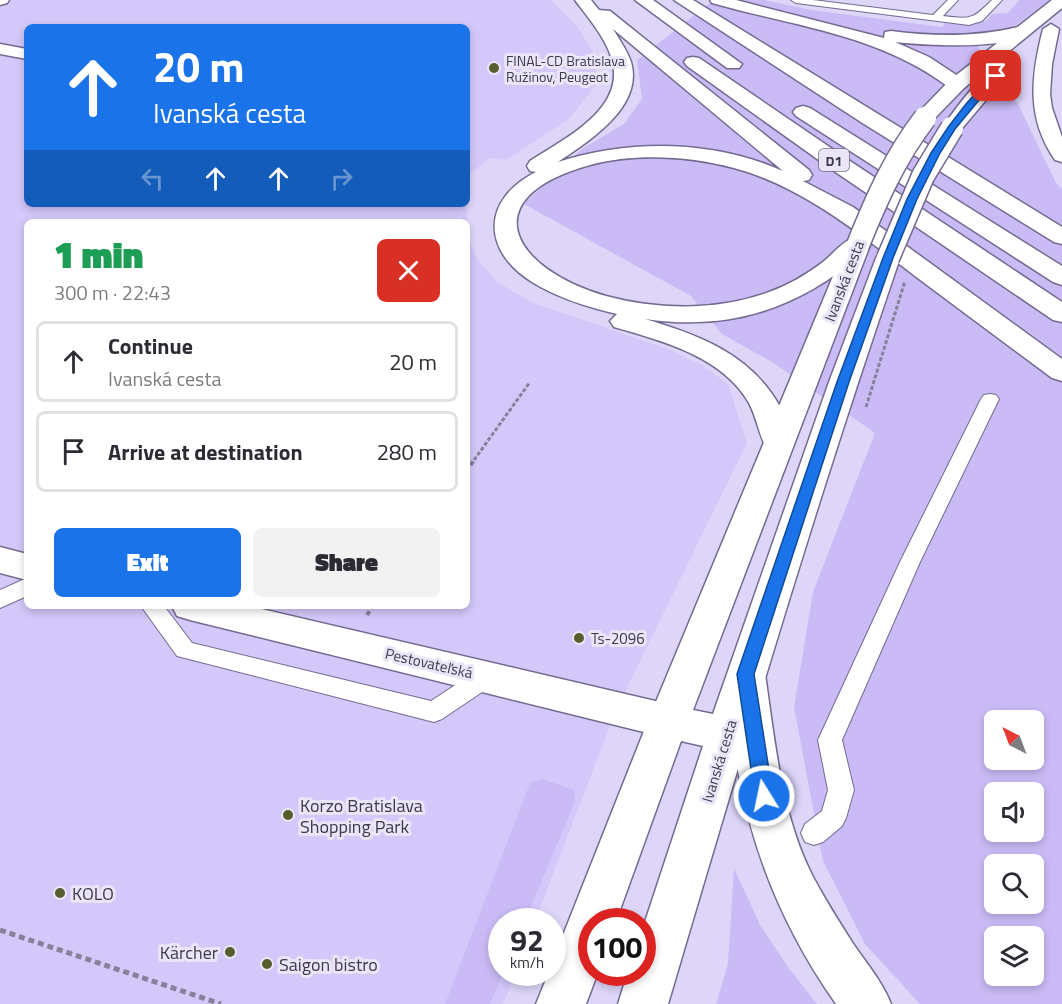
<!DOCTYPE html>
<meta charset="utf-8">
<style>
:root{--surface:#fff;--page:#f2f2f3;--text:#2b2b33;--muted:#7c7c81;--line:#e1e1e2;--accent:#1a73e8}
body{margin:0;font-family:"Titillium Web",sans-serif;background:var(--page);color:var(--text);height:100vh;display:flex;flex-direction:column;font-size:22px;white-space:nowrap}
*{box-sizing:border-box;margin:0}
p{font-size:20px;color:var(--muted)}
.icon{flex:none;width:33px;height:33px;fill:none;stroke:currentColor;stroke-width:2;stroke-linecap:round;stroke-linejoin:round}
.map{position:relative;flex:1;overflow:hidden}
.details{position:absolute;left:24px;top:219px;width:446px;height:390px;display:flex;flex-direction:column;background:var(--surface);border-radius:9px;box-shadow:0 3px 9px #0003}
.details>*{flex:none}
.banner{position:absolute;left:24px;top:24px;width:446px;height:183px;border-radius:9px;box-shadow:0 3px 9px #0003;background:#1a73e8;color:#fff;overflow:hidden}
.needle{width:39px;rotate:318deg}
.tools{position:absolute;left:984px;top:710px;display:grid;gap:12px}
.tools a{display:grid;place-items:center;width:60px;height:60px;border-radius:9px;background:var(--surface);box-shadow:0 3px 9px #0003;font-size:30px}
.speed{position:absolute;left:488px;top:908px;display:flex;gap:12px;font-size:30px;font-weight:700;text-align:center}
.speed>*{display:grid;place-content:center;width:78px;height:78px;border-radius:50%;background:var(--surface);box-shadow:0 3px 9px #0003;line-height:1}
.speed small{font-size:15px;font-weight:400}
.speed .limit{border:9px solid #d22;background:#fff;color:#111}
.pin{position:absolute;display:grid;place-items:center;width:51px;height:51px;color:#fff;margin:-26px;border-radius:12px;box-shadow:0 3px 9px #0006}
.me{position:absolute;width:66px;margin:-33px;rotate:350deg;stroke-linejoin:round;filter:drop-shadow(0 0 4px #0008)}
.turn{display:flex;align-items:center;gap:21px;height:126px;padding:0 30px;font-size:27px}
.turn .icon{width:78px;height:78px;stroke-width:2.5}
.turn b{display:block;font-size:42px;line-height:51px}
.lanes{display:flex;align-items:center;height:57px;padding:0 30px;background:#0003;justify-content:center;gap:30px;direction:ltr}
.lanes .off{opacity:.35}
.round{display:grid;place-items:center;flex:none;width:63px;height:63px;border-radius:9px;background:var(--page)}
.headline{display:flex;align-items:center;justify-content:space-between;height:102px;padding:0 30px}
h1{font-size:36px;font-weight:800;line-height:45px;color:#1e9e55}
.cta{display:flex;gap:12px;margin-top:auto;padding:12px 30px}
.cta a{flex:1;height:69px;border-radius:9px;background:var(--accent);color:#fff;font-size:24px;font-weight:800;line-height:69px;text-align:center}
.cta a+a{background:var(--page);color:var(--text)}
ul{padding:0;list-style:none}
li{display:flex;align-items:center;gap:18px;height:81px;margin:0 12px 9px;padding:0 18px;border:3px solid var(--line);border-radius:9px}
li div{flex:1}
li b{display:block;font-size:22px}
li em{font-style:normal}
.map>svg:first-child{display:block}
.built{fill:#d4c7fa;fill-rule:evenodd}
.green{fill:#cabaf6;fill-rule:evenodd}
.lines{fill:none;stroke-linecap:round;stroke-linejoin:round}
.lane-casing{stroke:#746a90;stroke-width:2}
.street-casing{stroke:#746a90;stroke-width:3}
.secondary-casing{stroke:#746a90;stroke-width:3}
.highway-casing{stroke:#746a90;stroke-width:3}
.path-far2{stroke:#88819b;stroke-width:3;stroke-dasharray:4 2;stroke-linecap:butt}
.path-far1{stroke:#88819b;stroke-width:4;stroke-dasharray:4.5 3;stroke-linecap:butt}
.path{stroke:#88819b;stroke-width:5;stroke-dasharray:6 4;stroke-linecap:butt}
.lane{fill:#fff;fill-rule:evenodd}
.street{fill:#fff;fill-rule:evenodd}
.secondary{fill:#fff;fill-rule:evenodd}
.highway{fill:#fff;fill-rule:evenodd}
.secondary-bridge-far1-casing{stroke:#746a90;stroke-width:19;stroke-linecap:butt}
.secondary-bridge-casing{stroke:#746a90;stroke-width:25;stroke-linecap:butt}
.path-bridge{stroke:#88819b;stroke-width:3;stroke-dasharray:4 2;stroke-linecap:butt}
.secondary-bridge-far1{stroke:#fff;stroke-width:17}
.secondary-bridge{stroke:#fff;stroke-width:22}
.route{fill:#1a73e8;stroke:#114b97;stroke-width:1.5}
.poi-dot{fill:#575e2d;stroke:#eae6f8;stroke-width:2}
.labels{text-anchor:middle;dominant-baseline:central;stroke-width:6;stroke-linejoin:round;paint-order:stroke}
.far-poi-label{font-size:14px;fill:#3e394b;stroke:#eae6f8;text-anchor:start}
.shield{fill:#eae6f8;stroke:#726d7f;stroke-width:1.5}
.shield-label{font-size:14px;font-weight:bold;fill:#3e394b}
.street-label{font-size:15px;fill:#3e394b;stroke:#eae6f8}
.poi-label{font-size:15px;fill:#3e394b;stroke:#eae6f8;text-anchor:start}
.near-poi-label{font-size:18px;fill:#3e394b;stroke:#eae6f8;text-anchor:start}
</style>
<div class="map">
<svg width="1062" height="1004" viewBox="0 0 1062 1004">
<rect width="100%" height="100%" fill="#ded6f9"/>
<path class="built" d="M0 0H551L578 27 595 56 596 85 569 119 506 160 490 158 467 176 466 27H27V204H466L467 183V237L476 257 496 281 533 303 668 349 702 365 728 384 747 443 617 708 535 921H501V972H516L503 1004H0ZM27 222H466V606H27Z"/>
<g class="green">
<path d="M714 0H764L811 10 942 27 945 23 961 25 986 21 992 14 1008 13 1019 0H1051L1013 27 971 37 1018 104 1056 183 1062 189V1004H920L865 944 823 861 794 707 813 592 875 433 772 362 722 334 691 296 524 204 582 149 624 124 642 99 637 60ZM994 720H1034V759H994ZM994 792H1034V831H994ZM994 864H1034V903H994ZM994 936H1034V975H994Z"/>
<polygon points="542,779 574,790 575,801 525,921 501,921 501,972 504,972 490,1004 445,1004 530,783"/>
<polygon points="734,868 760,925 788,967 817,1004 716,1004 728,964"/>
</g>
<g class="lines">
<defs>
<g id="lane">
<path d="M791 0H813L933 15 948 0H958L943 16C971 19 972 20 992 0H1002L982 21 969 25 796 3Z"/>
<polygon points="990,394 996,395 999,399 920,562 842,740 854,790 846,818 842,826 823,842 814,845 805,842 801,833 805,824 822,811 828,790 818,740 900,562 981,399 984,395"/>
<polygon points="27,578 27,596 0,608 0,590"/>
<polygon points="141,606 164,606 192,643 431,701 478,670 486,668 494,670 498,677 494,684 442,719 434,722 177,656"/>
</g>
<g id="street">
<polygon points="0,0 9,0 7,3 0,5"/>
<polygon points="0,44 27,49 27,59 0,54"/>
<polygon points="0,547 27,554 27,580 0,573"/>
<polygon points="172,606 249,606 668,704 682,709 688,721 682,733 668,738 190,620 177,616"/>
</g>
<g id="secondary">
<polygon points="1052,0 1062,0 1062,8 964,88 935,118 921,118 918,114 921,110 950,80"/>
<path d="M1001 66 1007 67 1010 71 1007 75 959 132H945L942 128C953 112 983 70 1001 66Z"/>
<path d="M858 238 867 240 870 245 693 710 713 714 829 382 876 258 879 253 888 251 897 253 900 258C815 505 742 754 668 1004H618L628 972H642V931L703 746 681 741 616 921H591V972H598L586 1004H536L549 972H552V963L648 721 846 245 849 240Z"/>
</g>
<g id="highway">
<path d="M575 0H591L599 10 610 11 809 170 812 175 809 180 803 181 853 207 1062 359V381L1052 378C1006 344 961 310 915 276 860 234 802 186 734 168 689 156 635 153 590 165 471 198 512 269 606 296 657 310 719 311 769 292 789 285 807 274 823 262 832 255 841 243 851 239 857 237 861 239 867 240L870 245 867 250C802 307 732 332 645 319 699 335 750 354 779 405 786 417 790 431 794 444L790 451 779 454 768 451C759 436 757 418 749 403 722 356 662 341 614 327L610 321 617 314C587 307 558 298 532 282 481 250 482 199 536 172L530 171 527 166 530 161C562 140 623 111 613 64 608 40 589 19 575 0ZM613 29 783 171C713 140 631 139 558 162 589 141 644 107 631 62 627 50 619 39 613 29Z"/>
<polygon points="635,0 653,0 742,64 739,68 727,68"/>
<polygon points="674,0 693,0 1062,227 1062,244 1054,242 864,124"/>
<path d="M710 0H736L884 38 885 32 891 31C936 37 978 37 1022 26L1030 31C1015 51 920 45 895 42L929 57 964 80 966 84 964 88H950C878 34 797 27 712 3Z"/>
<path d="M1051 24 1059 29 1052 64 1050 94 1052 108 1062 137V162L1055 160C1026 118 1031 76 1043 29Z"/>
<polygon points="693,57 699,58 850,161 1062,302 1062,322 1053,320 834,171 687,66 684,62 687,58"/>
<polygon points="803,106 810,108 1062,266 1062,285 1053,282 796,116 793,112 796,108"/>
<path d="M746 658 760 663 765 674C775 742 781 813 812 875 824 898 838 920 852 942 866 963 882 981 891 1004H836C775 917 742 826 731 721 729 701 723 680 732 663Z"/>
</g>
</defs>
<use href="#lane" class="lane-casing"/>
<use href="#street" class="street-casing"/>
<use href="#secondary" class="secondary-casing"/>
<use href="#highway" class="highway-casing"/>
<polyline class="path-far2" points="474,460 530,382"/>
<g class="path-far1">
<polyline points="466,471 475,459"/>
<polyline points="367,615 373,606"/>
</g>
<polyline class="path" points="0,930 221,1004"/>
<use href="#lane" class="lane"/>
<use href="#street" class="street"/>
<use href="#secondary" class="secondary"/>
<use href="#highway" class="highway"/>
<defs>
<polyline id="secondary-bridge-far1" points="924,120 928,114"/>
<g id="secondary-bridge">
<path d="M858 245C876 200 895 157 925 118"/>
<polyline points="888,258 923,176 952,128"/>
</g>
</defs>
<use href="#secondary-bridge-far1" class="secondary-bridge-far1-casing"/>
<use href="#secondary-bridge" class="secondary-bridge-casing"/>
<polyline class="path-bridge" points="866,407 905,281"/>
<use href="#secondary-bridge-far1" class="secondary-bridge-far1"/>
<use href="#secondary-bridge" class="secondary-bridge"/>
</g>
<polygon class="route" points="993,74 999,76 955,129 940,153 917,199 893,258 849,382 754,674 773,796 770,802 764,804 758,802 755,796 737,674 837,382 883,258 907,199 931,153 949,126 966,104"/>
<g class="poi-dot">
<circle cx="494" cy="68" r="6"/>
<circle cx="579" cy="638" r="6"/>
<circle cx="288" cy="815" r="6"/>
<circle cx="60" cy="893" r="6"/>
<circle cx="230" cy="952" r="6"/>
<circle cx="267" cy="964" r="6"/>
</g>
<g class="labels">
<g class="far-poi-label">
<text x="506" y="60">FINAL-CD Bratislava<tspan x="506" dy="16">Ružinov, Peugeot</tspan></text>
</g>
<rect class="shield" x="819" y="149" width="30" height="22" rx="4.5"/>
<g class="shield-label">
<text x="834" y="160">D1</text>
</g>
<g class="street-label">
<text transform="translate(844 281) rotate(-69)">Ivanská cesta</text>
<text transform="translate(429 663) rotate(13)">Pestovateľská</text>
<text transform="translate(719 761) rotate(-73)">Ivanská cesta</text>
</g>
<g class="poi-label">
<text x="591" y="638">Ts-2096</text>
</g>
<g class="near-poi-label">
<text x="300" y="805">Korzo Bratislava<tspan x="300" dy="21">Shopping Park</tspan></text>
<text x="72" y="893">KOLO</text>
<text x="218" y="952" text-anchor="end">Kärcher</text>
<text x="279" y="964">Saigon bistro</text>
</g>
</g>
</svg>
<div class="tools">
<a><svg class="needle" viewBox="-14 -14 28 28"><path d="M0-13l5 13h-10z" fill="#e53935"/><path d="M0 13l5-13h-10z" fill="#7c7c81"/></svg></a>
<a><svg class="icon" aria-label="sound" viewBox="0 0 24 24"><path d="M4 9h4l5-4v14l-5-4H4zM17 9q2 3 0 6"/></svg></a>
<a><svg class="icon" aria-label="search" viewBox="0 0 24 24"><circle cx="10" cy="10" r="6"/><path d="M15 15l6 6"/></svg></a>
<a><svg class="icon" aria-label="layers" viewBox="0 0 24 24"><path d="M12 4l9 5-9 5-9-5zM3 14l9 5 9-5"/></svg></a>
</div>
<div class="speed"><div>92<small>km/h</small></div><div class="limit">100</div></div>
<div class="pin" style="left:996px;top:76px;background:#d93025"><svg class="icon" aria-label="arrive" viewBox="0 0 24 24"><path d="M6 21V4h12l-3 4 3 4H6"/></svg></div>
<svg class="me" style="left:764px;top:796px" viewBox="-20 -20 40 40"><circle r="17" fill="#1a73e8" stroke="#fff" stroke-width="3"/><path d="M0-11L8 9 0 5-8 9z" fill="#fff"/></svg>
<div class="banner">
<div class="turn"><svg class="icon" aria-label="ahead" viewBox="0 0 24 24"><path d="M12 20V5M6 11l6-6 6 6"/></svg><div><b>20 m</b>Ivanská cesta</div></div>
<div class="lanes"><svg class="icon off" aria-label="left" viewBox="0 0 24 24"><path d="M17 20v-9H6M10 6l-5 5 5 5"/></svg><svg class="icon" aria-label="ahead" viewBox="0 0 24 24"><path d="M12 20V5M6 11l6-6 6 6"/></svg><svg class="icon" aria-label="ahead" viewBox="0 0 24 24"><path d="M12 20V5M6 11l6-6 6 6"/></svg><svg class="icon off" aria-label="right" viewBox="0 0 24 24"><path d="M7 20v-9h11M14 6l5 5-5 5"/></svg></div>
</div>
<section class="details">
<div class="headline"><div><h1>1 min</h1><p>300 m · 22:43</p></div><a class="round" style="background:#d93025;color:#fff"><svg class="icon" aria-label="close" viewBox="0 0 24 24"><path d="M6 6l12 12M18 6L6 18"/></svg></a></div>
<ul>
<li><svg class="icon" aria-label="ahead" viewBox="0 0 24 24"><path d="M12 20V5M6 11l6-6 6 6"/></svg><div><b>Continue</b><p>Ivanská cesta</p></div><em>20 m</em></li>
<li><svg class="icon" aria-label="arrive" viewBox="0 0 24 24"><path d="M6 21V4h12l-3 4 3 4H6"/></svg><div><b>Arrive at destination</b></div><em>280 m</em></li>
</ul>
<div class="cta"><a>Exit</a><a>Share</a></div>
</section>
</div>
